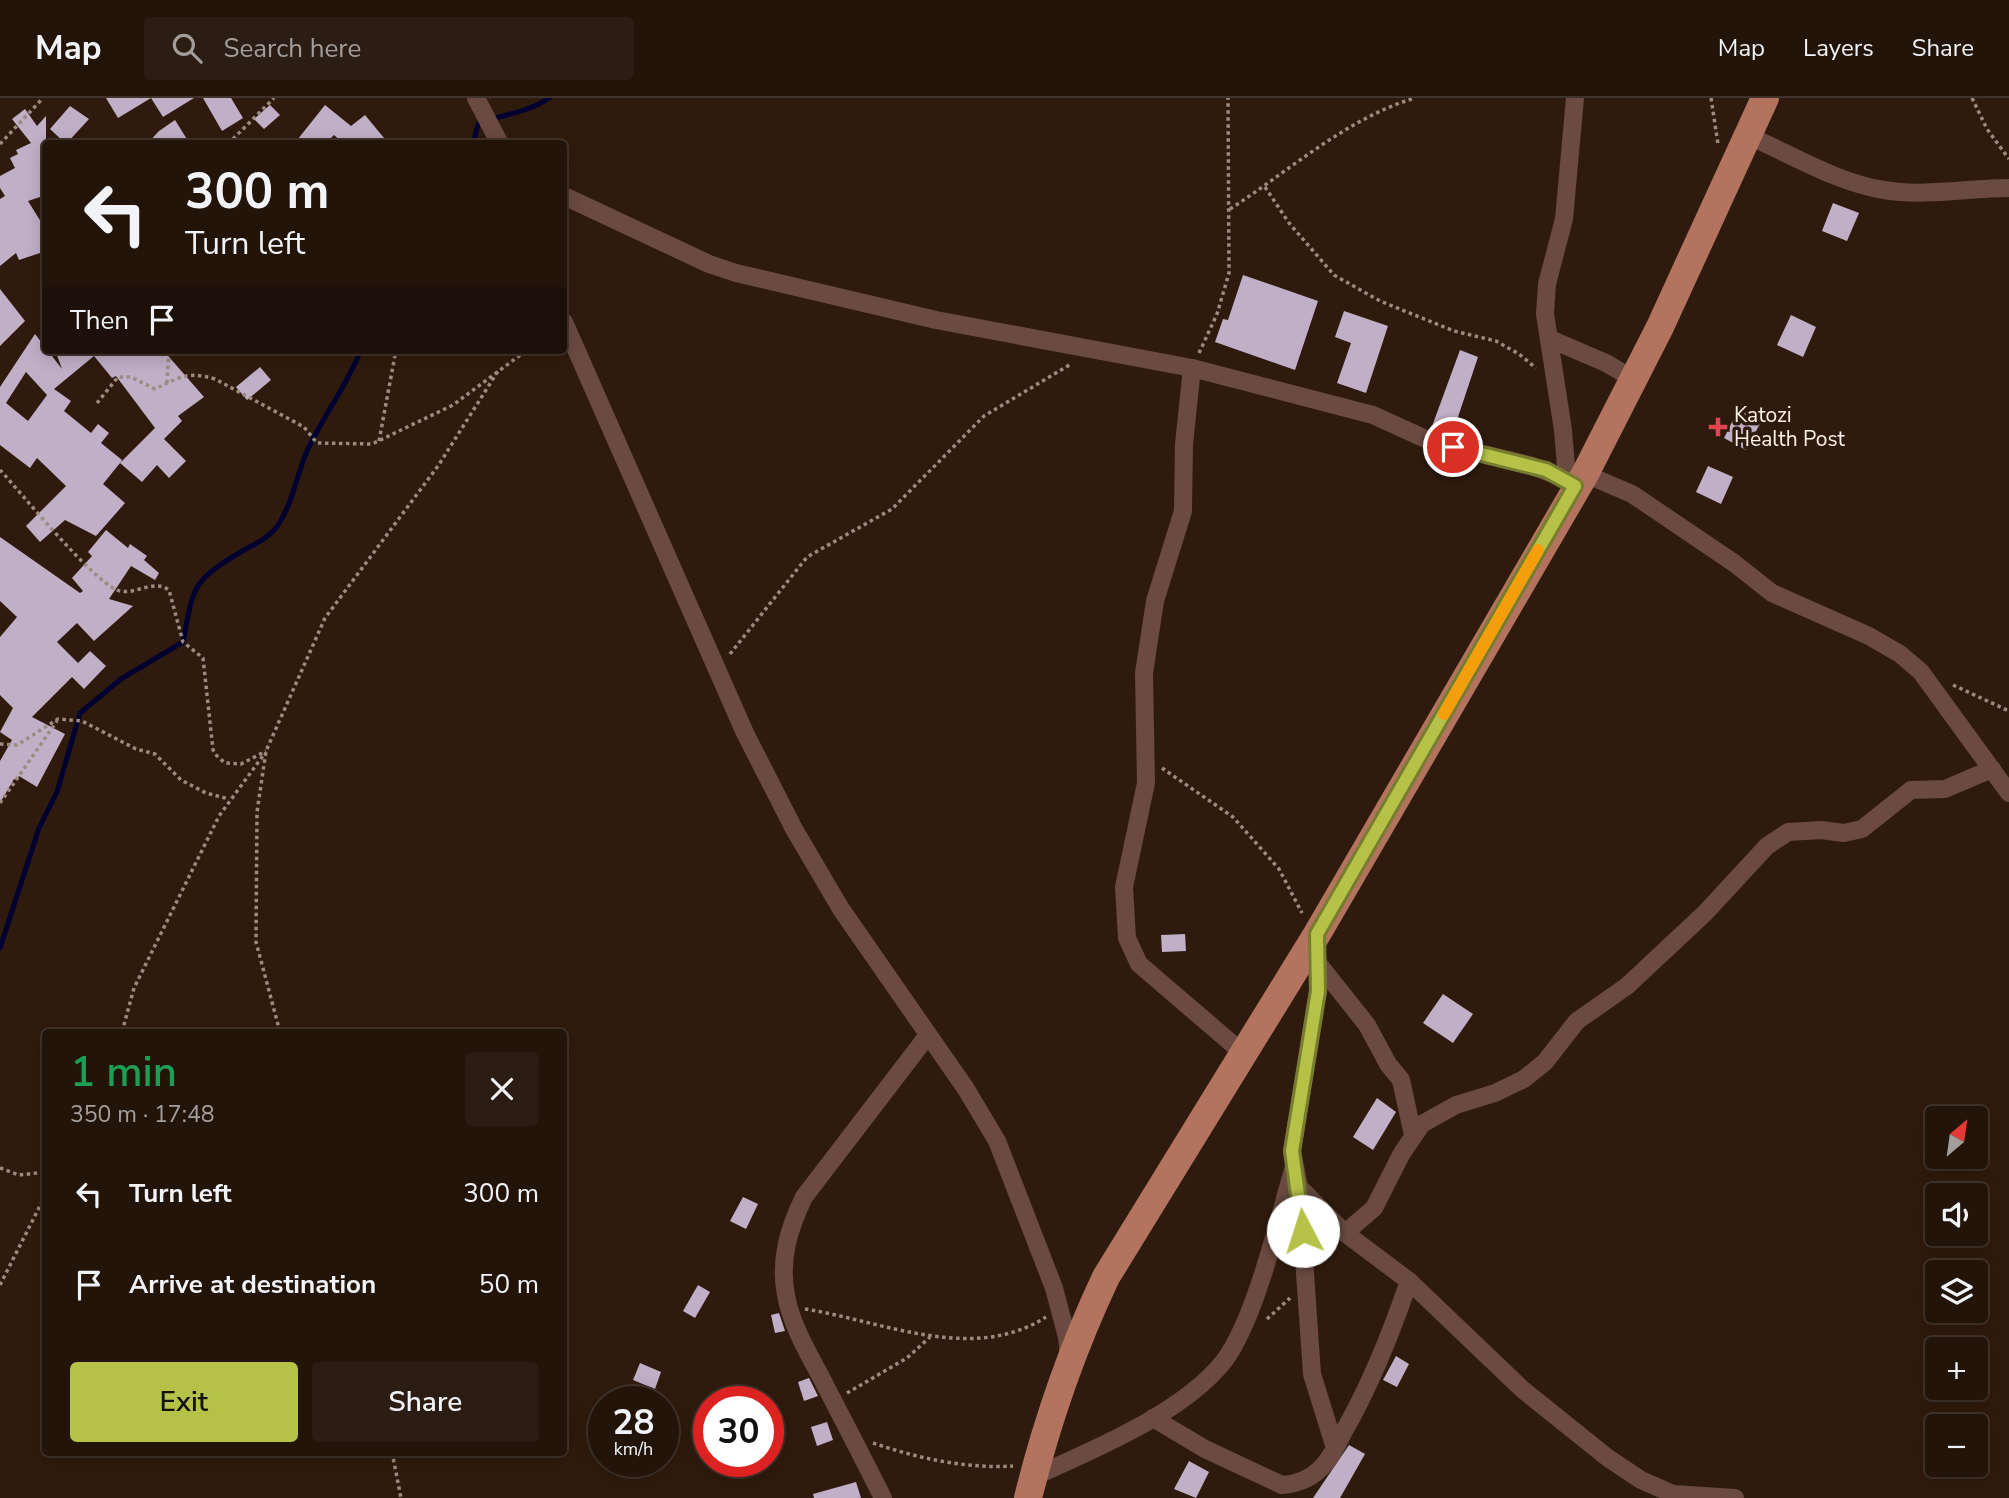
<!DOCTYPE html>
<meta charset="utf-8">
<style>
:root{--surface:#23140a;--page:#2b1d13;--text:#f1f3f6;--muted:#a39e9c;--line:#40332b;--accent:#b6c148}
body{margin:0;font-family:"Nunito Sans",sans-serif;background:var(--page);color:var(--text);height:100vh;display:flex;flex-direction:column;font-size:26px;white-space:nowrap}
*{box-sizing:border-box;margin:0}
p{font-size:23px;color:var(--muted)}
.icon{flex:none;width:38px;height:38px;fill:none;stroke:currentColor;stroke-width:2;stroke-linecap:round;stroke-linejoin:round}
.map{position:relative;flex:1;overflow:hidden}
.details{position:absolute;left:42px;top:931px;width:525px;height:427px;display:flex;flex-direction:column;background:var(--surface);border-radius:7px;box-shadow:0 4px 18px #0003,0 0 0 2px var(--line)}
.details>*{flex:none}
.top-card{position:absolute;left:42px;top:42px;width:525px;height:214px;border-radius:7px;box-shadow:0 4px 18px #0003,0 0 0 2px var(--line);background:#23140a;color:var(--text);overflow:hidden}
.needle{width:46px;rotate:29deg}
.controls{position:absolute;left:1925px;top:1008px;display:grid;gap:14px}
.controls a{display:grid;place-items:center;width:63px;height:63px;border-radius:7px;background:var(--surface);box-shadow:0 4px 18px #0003,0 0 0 2px var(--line);font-size:35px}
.speed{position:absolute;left:588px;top:1288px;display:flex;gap:14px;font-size:35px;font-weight:700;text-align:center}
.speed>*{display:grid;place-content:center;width:91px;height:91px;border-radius:50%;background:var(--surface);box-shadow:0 4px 18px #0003,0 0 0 2px var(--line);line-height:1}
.speed small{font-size:18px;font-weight:400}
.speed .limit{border:10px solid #d22;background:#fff;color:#111}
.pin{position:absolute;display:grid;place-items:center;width:60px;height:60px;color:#fff;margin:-30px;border:4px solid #fff;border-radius:50%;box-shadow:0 2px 7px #0007}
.me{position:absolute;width:77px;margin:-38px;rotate:355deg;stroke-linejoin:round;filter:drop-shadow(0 0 5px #0008)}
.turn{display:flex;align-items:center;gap:24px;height:147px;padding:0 28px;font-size:32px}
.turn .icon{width:91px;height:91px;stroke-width:2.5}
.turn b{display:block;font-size:49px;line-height:60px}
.then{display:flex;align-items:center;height:66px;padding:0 28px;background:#0003;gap:14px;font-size:26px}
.round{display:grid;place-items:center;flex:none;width:74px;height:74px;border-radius:7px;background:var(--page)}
.summary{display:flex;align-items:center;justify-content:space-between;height:119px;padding:0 28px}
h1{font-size:42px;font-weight:600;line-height:52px;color:#1e9e55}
.button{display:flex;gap:14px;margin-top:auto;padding:14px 28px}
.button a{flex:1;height:80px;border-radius:7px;background:var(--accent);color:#111;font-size:28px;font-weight:600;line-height:80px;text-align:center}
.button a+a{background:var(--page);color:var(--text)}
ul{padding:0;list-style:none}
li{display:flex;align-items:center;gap:21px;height:91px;padding:0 28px}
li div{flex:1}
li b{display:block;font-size:26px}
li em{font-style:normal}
header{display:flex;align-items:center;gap:42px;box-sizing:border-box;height:98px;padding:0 35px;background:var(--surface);border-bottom:2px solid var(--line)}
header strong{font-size:33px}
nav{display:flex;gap:38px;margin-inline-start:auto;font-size:24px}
.search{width:490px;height:63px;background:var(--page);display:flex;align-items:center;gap:18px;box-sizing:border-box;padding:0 24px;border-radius:7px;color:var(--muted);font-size:26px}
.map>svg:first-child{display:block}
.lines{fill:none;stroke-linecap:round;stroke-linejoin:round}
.stream{stroke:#000031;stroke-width:5}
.building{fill:#c1afc7;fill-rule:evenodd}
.path{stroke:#9b8b81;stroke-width:3.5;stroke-dasharray:3.5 3.5;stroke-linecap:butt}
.minor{stroke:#6a4a41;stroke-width:18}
.primary{stroke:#b3735f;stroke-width:28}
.route-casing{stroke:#767d2f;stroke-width:18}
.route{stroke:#b6c148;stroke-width:12}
.slow{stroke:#f59e0b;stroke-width:12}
.health-dot{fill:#e0444e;stroke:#2f1b0d;stroke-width:2.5}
.labels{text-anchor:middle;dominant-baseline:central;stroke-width:7;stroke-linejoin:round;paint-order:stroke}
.poi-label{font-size:21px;fill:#fdf2ea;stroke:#2f1b0d;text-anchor:start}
</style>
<header>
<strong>Map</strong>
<div class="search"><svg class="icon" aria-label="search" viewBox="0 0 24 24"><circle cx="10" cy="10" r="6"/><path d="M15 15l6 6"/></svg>Search here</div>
<nav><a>Map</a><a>Layers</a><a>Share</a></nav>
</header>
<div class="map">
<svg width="2009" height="1400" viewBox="0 0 2009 1400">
<rect width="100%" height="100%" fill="#2f1b0d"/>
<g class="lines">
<g class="stream">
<path d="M473 46 478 26C502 16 528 15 549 0"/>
<path d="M0 850 39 730 57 694 80 615 121 581 183 544C194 486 192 483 244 452 255 446 267 441 275 431 293 408 296 377 308 351 324 317 347 287 361 252"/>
</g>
</g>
<g class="building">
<polygon points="106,0 194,0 163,19 151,0 118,20"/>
<polygon points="203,0 231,0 243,20 222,33"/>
<polygon points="270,7 280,17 264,31 254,21"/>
<polygon points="325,7 351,28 365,17 389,46 344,46 334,37 325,46 294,46"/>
<polygon points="70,8 89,21 66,46 50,31"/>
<polygon points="25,11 37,28 46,18 46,97 28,103 46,132 46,153 19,162 16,155 0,168 0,101 5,98 0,90 0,78 15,70 10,60 18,56 16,52 31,45 12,21"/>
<polygon points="175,22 190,46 147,46 159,33"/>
<polygon points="1833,105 1859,115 1847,143 1822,133"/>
<polygon points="1243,177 1318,203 1295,272 1215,244 1223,221 1228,222"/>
<polygon points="0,191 25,223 0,248"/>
<polygon points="1344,213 1388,228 1366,295 1337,285 1351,245 1335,239"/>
<polygon points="1791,217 1816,229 1803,259 1777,247"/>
<path d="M35 236 62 271 55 252H163L204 299 178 318 182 323 164 341 186 363 169 380 157 367 142 384 120 365 103 386 125 405 96 438 65 422 40 444 26 428 66 388 37 360 30 370 0 347V289ZM94 258 112 280 116 278 155 330 120 365 122 362 101 345 109 335 98 326 91 335 64 313 71 303 54 291ZM26 274 47 297 28 323 6 305Z"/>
<polygon points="1460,252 1478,259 1452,337 1431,331"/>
<polygon points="260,269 271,282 247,302 236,289"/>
<polygon points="1741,306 1764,318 1746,352 1724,340"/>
<polygon points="1708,368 1733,379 1721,406 1696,394"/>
<polygon points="106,432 128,450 130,446 147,458 144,462 159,475 155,482 131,468 109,501 133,508 94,543 77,525 57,544 78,565 90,553 106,568 84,591 72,579 32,619 65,636 37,689 19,678 17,682 14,681 0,705 0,663 12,642 0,634 13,610 0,597 0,539 17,519 0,503 0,439 80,495 83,493 72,480 92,458 88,454"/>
<polygon points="1185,836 1186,853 1162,854 1161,837"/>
<polygon points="1443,896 1473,916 1453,945 1423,925"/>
<polygon points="1377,1000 1396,1014 1373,1052 1353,1039"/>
<polygon points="743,1099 758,1106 746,1131 730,1123"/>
<polygon points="698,1187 710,1194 695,1220 683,1213"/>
<polygon points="779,1215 785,1233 775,1235 771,1217"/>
<polygon points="1396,1258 1409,1266 1397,1289 1383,1282"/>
<polygon points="640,1265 661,1274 655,1291 633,1282"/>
<polygon points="809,1280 818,1298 804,1303 798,1284"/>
<polygon points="827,1324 833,1342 817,1348 811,1329"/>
<polygon points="1349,1347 1365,1356 1340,1400 1313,1400"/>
<polygon points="1189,1363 1209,1374 1196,1400 1174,1391"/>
<polygon points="856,1384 861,1400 814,1400 813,1396"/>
</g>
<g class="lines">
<g class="path">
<polyline points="1711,0 1718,46"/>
<polyline points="1972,0 1987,31 2009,61"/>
<polyline points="0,46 43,0"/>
<polyline points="228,46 274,0"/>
<polyline points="1265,89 1289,125 1334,177 1380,203 1454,233 1496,243 1519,256 1536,270"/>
<path d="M1230 111C1289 73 1347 20 1415 0"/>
<polyline points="1199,255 1217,216 1229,175 1228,0"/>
<polyline points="167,285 169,252"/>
<path d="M97 305 118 279H131L155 291C180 279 187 273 215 281L304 329 317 345 372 346 453 307 527 252"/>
<polyline points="379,343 396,252"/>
<path d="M0 372C24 398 90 480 117 492 134 499 152 480 169 492L183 544 203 560 213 652 217 658 225 665 241 666 266 653"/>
<polyline points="730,556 807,459 892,411 984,318 1071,266"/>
<polyline points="1953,587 2009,613"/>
<polyline points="0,646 17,647 58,621 82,623 136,651 155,656 181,682 206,695 229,701"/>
<polyline points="1162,670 1233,719 1279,771 1302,815"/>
<polyline points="0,705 57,623"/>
<polyline points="122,934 134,890 219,718 265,655"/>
<polyline points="280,934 256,844 257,714 266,653 325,520 438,368 498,273"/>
<polyline points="0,1070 19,1077 46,1074"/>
<polyline points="1320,1157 1332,1146"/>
<polyline points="0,1187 46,1096"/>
<path d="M805 1211C882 1223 973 1266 1046 1219"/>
<polyline points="1267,1221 1290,1200"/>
<polyline points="847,1295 907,1260 930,1239"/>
<path d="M873 1345C917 1360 966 1371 1013 1368"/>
<polyline points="392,1354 401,1400"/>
</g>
<g class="minor">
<polyline points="476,0 500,46"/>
<path d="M1749 38C1792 57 1838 85 1884 92 1925 99 1968 90 2009 90"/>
<polyline points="564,98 709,166 736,175 936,222 1192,270 1373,317 1430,343 1529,367 1567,381 1575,388"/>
<polyline points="564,224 745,635 794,731 841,811 966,991 997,1043 1054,1190 1067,1239 1069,1259"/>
<polyline points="1550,241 1606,265 1635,282"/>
<polyline points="1192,270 1184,346 1183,413 1155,503 1144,575 1146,685 1124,789 1127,840 1139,866 1244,956"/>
<polyline points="1585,376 1632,396 1734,465 1772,495 1869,538 1900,556 1921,574 2009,695"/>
<polyline points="1567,381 1563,332 1545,216 1547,186 1564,121 1575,0"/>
<polyline points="1317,840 1318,893 1292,1053 1299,1089 1345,1135 1409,1183 1522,1291 1608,1360 1641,1382 1673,1396 1735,1400"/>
<polyline points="1317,864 1367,927 1388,966 1401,982 1413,1037"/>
<polyline points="1299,1089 1312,1276 1335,1350"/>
<polyline points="1345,1135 1374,1110 1402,1055 1422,1026 1456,1007 1495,995 1524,981 1545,964 1577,923 1627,888 1705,815 1767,748 1788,734 1821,732 1844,735 1862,731 1911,692 1945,691 1992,671"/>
<path d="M1153 1320 1205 1351 1282 1387C1296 1386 1309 1382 1320 1371 1330 1362 1337 1347 1343 1335 1371 1286 1391 1236 1409 1183"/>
<path d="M1033 1379C1093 1352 1183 1315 1224 1263 1255 1222 1278 1123 1293 1072"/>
<path d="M883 1400C863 1360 842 1320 822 1281 808 1255 791 1226 786 1197 779 1162 789 1130 804 1099L928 937"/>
</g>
<path class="primary" d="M1028 1400C1047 1323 1072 1251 1106 1179L1317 836 1585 376 1660 229 1765 0"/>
</g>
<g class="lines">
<defs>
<polyline id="route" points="1303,1133 1292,1053 1318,893 1317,836 1575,388 1546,372 1453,349"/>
</defs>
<use href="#route" class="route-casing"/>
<use href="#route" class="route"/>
<polyline class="slow" points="1444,616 1538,452"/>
</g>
<path class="health-dot" d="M1714.5 318.5h7v7h7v7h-7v7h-7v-7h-7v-7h7z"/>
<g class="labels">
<g class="poi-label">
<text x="1734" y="317">Katozi<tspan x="1734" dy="24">Health Post</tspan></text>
</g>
</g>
</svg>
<div class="controls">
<a><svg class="needle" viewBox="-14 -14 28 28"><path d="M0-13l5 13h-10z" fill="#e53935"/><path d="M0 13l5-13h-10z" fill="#a39e9c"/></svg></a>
<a><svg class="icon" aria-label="sound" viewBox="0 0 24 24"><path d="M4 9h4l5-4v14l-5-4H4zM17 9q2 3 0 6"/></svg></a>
<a><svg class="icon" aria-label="layers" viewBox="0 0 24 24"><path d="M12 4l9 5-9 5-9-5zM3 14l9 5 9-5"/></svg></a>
<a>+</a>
<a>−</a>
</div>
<div class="speed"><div>28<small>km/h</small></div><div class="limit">30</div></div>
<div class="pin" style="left:1453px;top:349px;background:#d93025"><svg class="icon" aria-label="arrive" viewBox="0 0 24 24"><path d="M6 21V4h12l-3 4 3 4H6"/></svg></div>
<svg class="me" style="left:1303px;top:1133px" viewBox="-20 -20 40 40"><circle r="19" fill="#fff"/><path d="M0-13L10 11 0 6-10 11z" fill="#b6c148"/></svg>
<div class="top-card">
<div class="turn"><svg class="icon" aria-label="left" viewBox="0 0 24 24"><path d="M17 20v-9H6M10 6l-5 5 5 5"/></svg><div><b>300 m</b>Turn left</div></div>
<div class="then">Then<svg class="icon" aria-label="arrive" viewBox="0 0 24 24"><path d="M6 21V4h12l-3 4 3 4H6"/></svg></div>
</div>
<section class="details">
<div class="summary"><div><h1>1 min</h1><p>350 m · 17:48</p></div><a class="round"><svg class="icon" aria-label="close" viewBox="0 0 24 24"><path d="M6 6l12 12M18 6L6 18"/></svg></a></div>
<ul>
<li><svg class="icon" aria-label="left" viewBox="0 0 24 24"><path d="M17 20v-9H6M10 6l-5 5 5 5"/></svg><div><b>Turn left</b></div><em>300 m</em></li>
<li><svg class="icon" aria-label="arrive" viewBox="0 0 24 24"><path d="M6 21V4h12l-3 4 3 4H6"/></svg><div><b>Arrive at destination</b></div><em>50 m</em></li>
</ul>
<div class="button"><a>Exit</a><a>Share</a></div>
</section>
</div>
